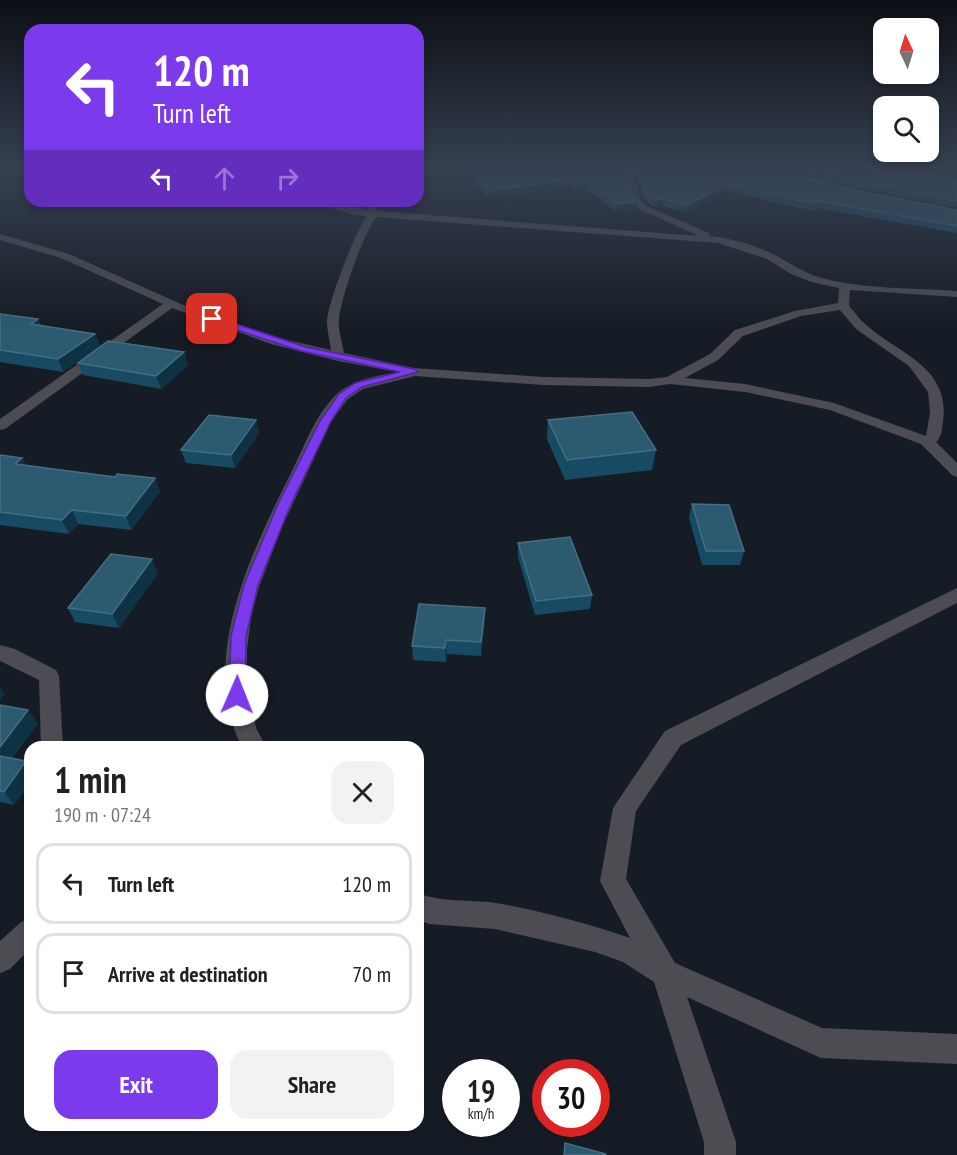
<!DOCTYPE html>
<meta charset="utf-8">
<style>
:root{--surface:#fff;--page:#f2f2f2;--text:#202124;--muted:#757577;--line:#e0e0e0;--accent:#7c3aed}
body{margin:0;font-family:"PT Sans Narrow",sans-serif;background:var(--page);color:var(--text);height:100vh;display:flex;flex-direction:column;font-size:22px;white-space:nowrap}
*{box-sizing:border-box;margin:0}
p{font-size:20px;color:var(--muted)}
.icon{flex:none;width:33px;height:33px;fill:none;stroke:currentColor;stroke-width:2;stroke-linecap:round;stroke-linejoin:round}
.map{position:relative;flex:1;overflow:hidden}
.drawer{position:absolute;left:24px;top:741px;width:400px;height:390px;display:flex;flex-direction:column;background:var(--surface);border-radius:18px;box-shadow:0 3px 9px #0003}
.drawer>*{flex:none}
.hud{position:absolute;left:24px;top:24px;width:400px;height:183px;border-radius:18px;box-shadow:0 3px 9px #0003;background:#7c3aed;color:#fff;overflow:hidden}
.needle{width:39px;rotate:356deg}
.controls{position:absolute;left:873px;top:18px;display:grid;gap:12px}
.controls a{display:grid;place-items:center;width:66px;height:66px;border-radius:12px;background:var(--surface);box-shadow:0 3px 9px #0003;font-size:30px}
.speed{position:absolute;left:442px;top:1059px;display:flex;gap:12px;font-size:30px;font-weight:700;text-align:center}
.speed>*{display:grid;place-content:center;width:78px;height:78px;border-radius:50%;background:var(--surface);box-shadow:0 3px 9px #0003;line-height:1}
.speed small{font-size:15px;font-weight:400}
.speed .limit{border:9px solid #d22;background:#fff;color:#111}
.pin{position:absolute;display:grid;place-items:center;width:51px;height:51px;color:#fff;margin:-26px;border-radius:12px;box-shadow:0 3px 9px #0006}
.me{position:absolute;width:66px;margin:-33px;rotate:1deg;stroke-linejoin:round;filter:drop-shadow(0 0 4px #0008)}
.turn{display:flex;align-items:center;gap:21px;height:126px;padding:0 30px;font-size:27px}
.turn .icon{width:78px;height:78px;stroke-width:2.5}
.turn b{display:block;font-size:42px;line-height:51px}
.lanes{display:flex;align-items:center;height:57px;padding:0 30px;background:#0003;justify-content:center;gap:30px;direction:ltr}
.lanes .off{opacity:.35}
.round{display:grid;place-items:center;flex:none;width:63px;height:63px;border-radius:18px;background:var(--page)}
.head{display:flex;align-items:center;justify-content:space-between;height:102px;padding:0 30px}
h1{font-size:36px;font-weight:600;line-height:45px}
.button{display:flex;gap:12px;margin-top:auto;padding:12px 30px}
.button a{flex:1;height:69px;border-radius:18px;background:var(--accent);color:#fff;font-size:24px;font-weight:600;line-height:69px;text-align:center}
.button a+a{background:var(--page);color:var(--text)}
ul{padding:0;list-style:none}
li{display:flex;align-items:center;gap:18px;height:81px;margin:0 12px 9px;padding:0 18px;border:3px solid var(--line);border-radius:18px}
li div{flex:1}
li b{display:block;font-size:22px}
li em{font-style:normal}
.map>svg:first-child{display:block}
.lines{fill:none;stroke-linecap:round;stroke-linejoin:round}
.minor{fill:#4c4c52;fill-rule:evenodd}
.wall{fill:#174b63}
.shaded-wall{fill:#0e3244}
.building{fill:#2c5a70;stroke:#466e82;stroke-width:1.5}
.route{fill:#7c3aed;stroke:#51269a;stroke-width:1.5}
</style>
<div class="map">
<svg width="957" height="1155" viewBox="0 0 957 1155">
<rect width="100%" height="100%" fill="#161c25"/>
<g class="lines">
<g class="minor">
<path d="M612 167C646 167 630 192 647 206L709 233 710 236C731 238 758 246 777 256 791 264 803 272 818 277 858 289 915 288 957 291V297L850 290 849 306C854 311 858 318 864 323 896 353 951 366 943 421 942 429 942 437 936 442L957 463V477L952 475 921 444 830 410 745 392 670 384 649 387 543 385 415 376 363 389 348 399 332 420 283 525 259 587 251 618 247 650V682L256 728 266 747H242C197 660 253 549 292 471 305 445 316 413 338 393 354 379 378 376 398 372L338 361 271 344 172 308 5 429 0 430V419L163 304 61 258 0 240V234L69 254 181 304 278 338 331 350C330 341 327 331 327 321 328 302 355 232 367 216L353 215 335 209 331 201H339L342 205 368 210 366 201H374L377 211 699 236 641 210 633 202 627 178ZM376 217 718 243 767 259 791 274 812 282 839 288 838 303 795 311 735 330 710 354 667 377 649 379 543 377 414 368 344 353C342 342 338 330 339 319 341 298 363 234 376 217ZM840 310 856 329 909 366 928 392 930 413 926 436 834 403 745 384 685 378 718 360 743 336 801 316Z"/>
<path d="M957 588V603L681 745 636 811 626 879 675 963 822 1028 957 1034V1064L821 1058 687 997 736 1142V1155H704V1142L654 982 623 962 595 952 495 929 429 924 418 920V893C443 903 470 899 496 903 541 911 587 923 630 938L600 881 613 808 665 731Z"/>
<polygon points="0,645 15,649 56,670 59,676 63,747 41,747 39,680 0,661"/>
<polygon points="30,918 30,949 10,969 0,973 0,941 21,922"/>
</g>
</g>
<g class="wall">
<polygon points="444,167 619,167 632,196 638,202 637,209 616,211 587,190 577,191 571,187 488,198 465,170 446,171"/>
<polygon points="625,167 771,167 855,190 957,210 957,233 817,208 813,211 727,191 686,212 662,206 654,207 644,199 635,174"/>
<polygon points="778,167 897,167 896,168 957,179 957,208 854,187"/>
<polygon points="0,314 41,325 95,334 100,346 63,372 0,362"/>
<polygon points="184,352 188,365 161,389 83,375 78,363"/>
<polygon points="256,420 259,433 235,468 186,463 181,450"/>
<polygon points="548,420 656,450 652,470 565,480 547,439"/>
<polygon points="0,455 22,458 26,465 115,477 155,478 160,492 131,530 78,524 69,534 0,525"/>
<polygon points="692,504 744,551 740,565 702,565 689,518"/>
<polygon points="518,543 592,595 590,609 535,615 518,557"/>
<polygon points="158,573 119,628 75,622 68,608"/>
<polygon points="485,608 485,622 481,656 447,654 446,662 413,660 412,646"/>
<polygon points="0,705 38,723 12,758 26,761 30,766 30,783 14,805 0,802"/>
</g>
<g class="shaded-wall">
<polygon points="571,180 571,187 488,198 488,191"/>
<polygon points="588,183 587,190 577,191 578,184"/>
<polygon points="728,184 727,191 686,212 688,205"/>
<polygon points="663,199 662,206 654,207 655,200"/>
<polygon points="819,201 817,208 813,211 815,204"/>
<polygon points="638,202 637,209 616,211 617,204"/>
<polygon points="38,319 43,331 31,324"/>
<polygon points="95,334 100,346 63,372 58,359"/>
<polygon points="184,352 188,365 161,389 156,376"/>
<polygon points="256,420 259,433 235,468 231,455"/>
<polygon points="22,458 29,471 15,464"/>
<polygon points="155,478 160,492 131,530 126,516"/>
<polygon points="72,510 78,524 69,534 62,520"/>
<polygon points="152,559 158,573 119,628 112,614"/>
<polygon points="485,608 485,622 481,656 481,642"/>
<polygon points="446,640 447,654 446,662 445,648"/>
<polygon points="0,687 5,694 0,700"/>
<polygon points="28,710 38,723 4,768 0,762 0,747"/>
<polygon points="26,761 30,766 30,783 14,805 4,792"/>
</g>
<g class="building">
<polygon points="468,167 619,167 626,173 632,196 638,202 617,204 588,183 578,184 571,180 488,191"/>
<polygon points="771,167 855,190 957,210 957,226 819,201 815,204 728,184 688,205 663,199 655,200 645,192 636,167"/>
<polygon points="806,167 894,167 957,179 957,201 856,180"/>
<polygon points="0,314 38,319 31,324 95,334 58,359 0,350"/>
<polygon points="108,341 184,352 156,376 78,363"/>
<polygon points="632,412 656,450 567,460 548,420"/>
<polygon points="209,415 256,420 231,455 181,450"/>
<polygon points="0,455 22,458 15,464 115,477 117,474 155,478 126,516 72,510 62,520 0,512"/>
<polygon points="692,504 729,505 744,551 706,551"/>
<polygon points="570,537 592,595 536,601 518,543"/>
<polygon points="111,554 152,559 112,614 68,608"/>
<polygon points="419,604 485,608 481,642 446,640 445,648 412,646"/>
<polygon points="0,705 28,710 0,747"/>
<polygon points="0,756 26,761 4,792 0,791"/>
<polygon points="565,1143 606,1154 606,1155 564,1155"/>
</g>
<linearGradient id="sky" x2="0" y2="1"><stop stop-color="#0c0f14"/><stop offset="0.51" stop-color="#364051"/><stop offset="1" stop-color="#364051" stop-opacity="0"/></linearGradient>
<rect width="957" height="329" fill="url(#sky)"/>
<polygon class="route" points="212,316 306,347 414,369 418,372 362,387 346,398 331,421 291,504 258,585 246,636 245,695 242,700 237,702 231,700 229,695 231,636 244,585 278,504 320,421 339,394 355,383 400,372 301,351 209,321 209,317"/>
</svg>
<div class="controls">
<a><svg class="needle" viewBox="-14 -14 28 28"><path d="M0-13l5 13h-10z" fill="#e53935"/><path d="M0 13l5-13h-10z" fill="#757577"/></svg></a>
<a><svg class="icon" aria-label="search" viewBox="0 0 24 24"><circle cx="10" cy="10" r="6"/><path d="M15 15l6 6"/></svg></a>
</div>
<div class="speed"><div>19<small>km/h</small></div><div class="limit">30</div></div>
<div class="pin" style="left:212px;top:319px;background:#d93025"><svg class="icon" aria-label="arrive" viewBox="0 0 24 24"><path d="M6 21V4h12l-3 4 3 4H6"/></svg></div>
<svg class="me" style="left:237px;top:695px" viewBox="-20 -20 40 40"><circle r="19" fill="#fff"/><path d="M0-13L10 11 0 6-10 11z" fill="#7c3aed"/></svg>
<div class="hud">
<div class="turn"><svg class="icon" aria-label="left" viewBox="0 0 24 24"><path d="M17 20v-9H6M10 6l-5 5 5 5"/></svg><div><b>120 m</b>Turn left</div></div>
<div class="lanes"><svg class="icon" aria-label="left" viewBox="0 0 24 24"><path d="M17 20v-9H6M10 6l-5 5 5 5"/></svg><svg class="icon off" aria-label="ahead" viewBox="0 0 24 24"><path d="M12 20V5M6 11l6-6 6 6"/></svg><svg class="icon off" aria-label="right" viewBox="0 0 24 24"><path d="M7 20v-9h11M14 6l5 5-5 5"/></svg></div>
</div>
<section class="drawer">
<div class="head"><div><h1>1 min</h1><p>190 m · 07:24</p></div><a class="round"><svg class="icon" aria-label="close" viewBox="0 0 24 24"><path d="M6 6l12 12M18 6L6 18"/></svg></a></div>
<ul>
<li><svg class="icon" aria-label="left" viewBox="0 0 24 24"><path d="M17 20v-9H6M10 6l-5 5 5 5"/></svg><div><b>Turn left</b></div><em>120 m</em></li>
<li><svg class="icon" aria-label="arrive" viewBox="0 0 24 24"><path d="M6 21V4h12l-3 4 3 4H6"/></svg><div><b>Arrive at destination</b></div><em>70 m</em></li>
</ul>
<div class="button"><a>Exit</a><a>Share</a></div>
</section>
</div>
